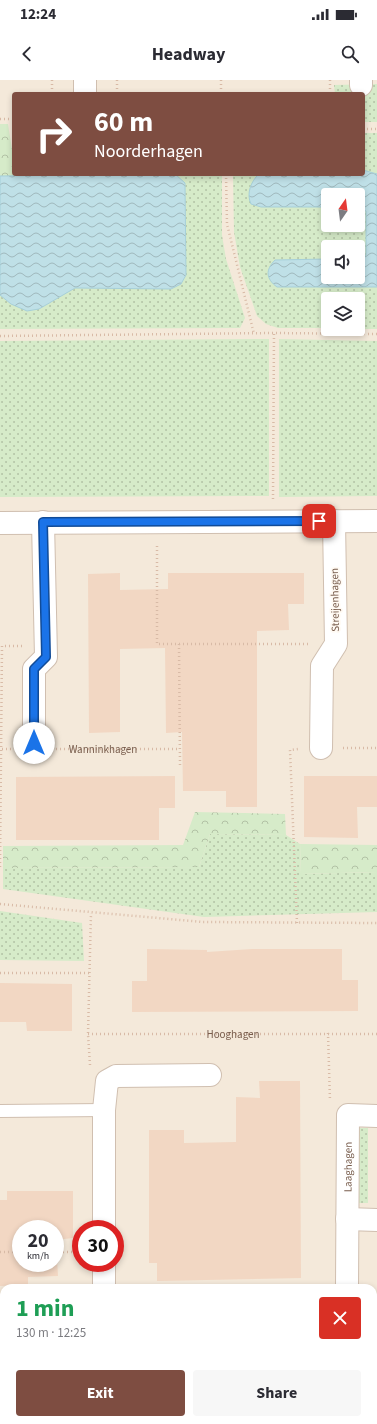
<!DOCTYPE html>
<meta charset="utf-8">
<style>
:root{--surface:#fff;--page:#f7f7f7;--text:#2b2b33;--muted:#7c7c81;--accent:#7e4d41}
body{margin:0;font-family:"Source Sans 3",sans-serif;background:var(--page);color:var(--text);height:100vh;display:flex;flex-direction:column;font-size:15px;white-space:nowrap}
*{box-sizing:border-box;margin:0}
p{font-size:13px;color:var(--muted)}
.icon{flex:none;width:22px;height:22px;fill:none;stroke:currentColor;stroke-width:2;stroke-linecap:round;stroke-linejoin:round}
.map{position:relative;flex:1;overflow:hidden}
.side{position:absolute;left:0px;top:1204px;width:377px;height:140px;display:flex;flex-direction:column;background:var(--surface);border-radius:12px 12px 0 0;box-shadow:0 2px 6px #0003}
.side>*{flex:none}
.top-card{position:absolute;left:12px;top:12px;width:353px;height:84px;border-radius:4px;box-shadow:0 2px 6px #0003;background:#7e4d41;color:#fff;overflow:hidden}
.needle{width:26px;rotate:14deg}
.controls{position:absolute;left:321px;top:108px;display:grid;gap:8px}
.controls a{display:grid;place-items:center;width:44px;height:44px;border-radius:4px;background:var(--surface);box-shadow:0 2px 6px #0003;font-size:20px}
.speed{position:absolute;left:12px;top:1140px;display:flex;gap:8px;font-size:20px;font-weight:700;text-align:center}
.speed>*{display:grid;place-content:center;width:52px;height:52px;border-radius:50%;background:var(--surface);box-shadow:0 2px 6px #0003;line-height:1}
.speed small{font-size:10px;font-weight:400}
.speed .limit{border:6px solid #d22;background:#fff;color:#111}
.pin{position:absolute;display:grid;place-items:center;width:34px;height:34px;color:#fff;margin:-17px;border-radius:8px;box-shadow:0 2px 6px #0006}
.me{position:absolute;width:44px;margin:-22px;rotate:0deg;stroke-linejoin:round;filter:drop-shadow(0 0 3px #0008)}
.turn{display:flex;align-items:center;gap:14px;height:84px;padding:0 16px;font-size:18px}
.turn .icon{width:52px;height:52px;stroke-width:2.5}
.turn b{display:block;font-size:28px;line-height:34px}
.round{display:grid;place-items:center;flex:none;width:42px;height:42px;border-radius:4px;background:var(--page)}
.head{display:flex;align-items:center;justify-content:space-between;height:68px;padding:0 16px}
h1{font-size:24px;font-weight:700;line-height:30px;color:#1e9e55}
.action{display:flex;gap:8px;margin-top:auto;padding:8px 16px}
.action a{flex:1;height:46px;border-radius:4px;background:var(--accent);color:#fff;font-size:16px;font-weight:700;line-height:46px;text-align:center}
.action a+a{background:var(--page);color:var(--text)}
.status{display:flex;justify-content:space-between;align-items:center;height:28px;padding:0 20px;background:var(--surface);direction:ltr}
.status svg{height:11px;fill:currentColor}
header{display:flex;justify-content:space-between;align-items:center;height:52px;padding:0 16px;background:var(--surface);font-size:18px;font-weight:700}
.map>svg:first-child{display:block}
.residential{fill:#f4e9da;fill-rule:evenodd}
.grass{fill:url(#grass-dots)}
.forest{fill:url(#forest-crowns)}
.water{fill:url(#water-waves);stroke:#a6d0d9}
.building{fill:#f2d7c3;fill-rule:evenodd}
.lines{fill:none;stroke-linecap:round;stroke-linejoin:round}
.lane-casing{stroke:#d0bfb0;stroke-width:14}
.street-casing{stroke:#d0bfb0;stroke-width:24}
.path{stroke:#d8baa6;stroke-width:2.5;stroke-dasharray:1 3;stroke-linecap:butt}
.lane{stroke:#fff;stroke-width:12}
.street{stroke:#fff;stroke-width:22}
.route-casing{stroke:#114b97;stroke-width:10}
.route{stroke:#1a73e8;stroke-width:7}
.labels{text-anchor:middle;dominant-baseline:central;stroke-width:3.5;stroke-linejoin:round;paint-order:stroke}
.street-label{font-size:11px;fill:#795e4e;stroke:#fffaf3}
</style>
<div class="status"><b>12:24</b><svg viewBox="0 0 49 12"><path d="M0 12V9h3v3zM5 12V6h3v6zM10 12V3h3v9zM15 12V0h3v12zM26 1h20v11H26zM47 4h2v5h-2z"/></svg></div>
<header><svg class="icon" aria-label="back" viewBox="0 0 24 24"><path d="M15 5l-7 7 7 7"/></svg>Headway<svg class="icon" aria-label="search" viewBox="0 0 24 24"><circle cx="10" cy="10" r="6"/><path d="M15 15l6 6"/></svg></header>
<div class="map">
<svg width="377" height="1344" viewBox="0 0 377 1344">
<defs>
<pattern id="grass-dots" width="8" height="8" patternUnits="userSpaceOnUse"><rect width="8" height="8" fill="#d6ebc9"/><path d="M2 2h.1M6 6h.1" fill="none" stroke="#b2c2a5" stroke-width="1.8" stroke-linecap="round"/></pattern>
<pattern id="forest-crowns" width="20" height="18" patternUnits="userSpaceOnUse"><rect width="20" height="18" fill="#d6ebc9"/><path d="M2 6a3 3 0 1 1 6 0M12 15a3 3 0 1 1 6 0" fill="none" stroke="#b2c2a5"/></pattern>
<pattern id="water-waves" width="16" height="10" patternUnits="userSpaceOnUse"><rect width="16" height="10" fill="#bfe0e7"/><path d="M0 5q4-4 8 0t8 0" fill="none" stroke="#a0b9bd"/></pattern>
</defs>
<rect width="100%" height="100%" fill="#fdf7ec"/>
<path class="residential" d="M0 0H377V1344H0ZM14 14H363V94H14ZM328 115H358V145H328ZM328 167H358V197H328ZM328 219H358V249H328ZM21 1149H55V1183H21ZM81 1149H115V1183H81ZM4 1208H373V1340H4Z"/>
<g class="grass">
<polygon points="377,4 377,42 363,42 363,14 335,14 334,5"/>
<polygon points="363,53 377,53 377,94 363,90"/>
<polygon points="175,94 222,94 222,155 226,179 245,238 240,248 0,249 0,215 11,224 39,229 75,208 171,209 181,204 186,195 185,104"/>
<polygon points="233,94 259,94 257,96 251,124 261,127 328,127 328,145 358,145 358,127 366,131 366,175 362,179 358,179 358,167 328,167 328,179 275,180 277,207 377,207 377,249 358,249 358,219 328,219 328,248 278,248 266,244 257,236 240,187 234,152"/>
<polygon points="269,259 269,416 0,417 0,261"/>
<polygon points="279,259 377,261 377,416 279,417"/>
<polygon points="210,754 286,755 300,764 301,794 377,792 377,832 204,837 3,809 3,788 199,787"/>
<polygon points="0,831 82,843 84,881 0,880"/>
<rect x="356" y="1048" width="12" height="75"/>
<polygon points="237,1340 314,1340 314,1344 244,1344"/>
</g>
<g class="forest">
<polygon points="0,44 8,44 14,82 14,94 16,96 0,96"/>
<polygon points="195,732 285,734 286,755 210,754 199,787 3,788 3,766 183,765"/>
<polygon points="300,764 377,765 377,792 301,794"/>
</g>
<g class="water">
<path d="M363 90 377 94V207H277C266 199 265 190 275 180L328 179V197H358V179H362L366 175V131L358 127V115H328V127H261L251 124C246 114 251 101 259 94H363Z"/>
<polygon points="175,94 185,103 186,195 181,204 171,209 75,208 39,229 27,231 11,224 0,215 0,96"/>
</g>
<g class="building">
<polygon points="120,493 120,510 168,509 168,493 304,493 304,524 288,524 289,550 257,551 257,727 226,727 226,711 183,711 182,652 166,653 165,568 120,569 120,652 89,653 88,494"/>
<polygon points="175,696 175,728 159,728 159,760 16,760 16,697"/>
<polygon points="304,696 377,696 377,727 357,727 358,758 304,757"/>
<polygon points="147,869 207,870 207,872 252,869 342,869 342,900 358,900 358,931 132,932 132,901 147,901"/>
<polygon points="0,903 72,904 72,951 27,951 26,942 0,942"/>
<polygon points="259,1001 300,1001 301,1198 157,1201 157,1183 149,1183 149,1050 184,1050 184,1063 236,1062 236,1017 260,1018"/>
<path d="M7 1111H73V1158L56 1160 58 1196 28 1197V1205L0 1206V1120H7ZM21 1149H55V1183H21Z"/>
</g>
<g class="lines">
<defs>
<polyline id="lane" points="0,1031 104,1030"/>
<g id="street">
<polyline points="361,0 361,5"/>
<polyline points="85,14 85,0"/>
<polyline points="0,443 377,441"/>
<polyline points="34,663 34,589 46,577 43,442"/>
<polyline points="321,668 322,586 336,564 334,441"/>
<polyline points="347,1139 377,1140"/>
<polyline points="104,1149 104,1030 107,1001 116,996 210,995"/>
<polyline points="104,1183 104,1208"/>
<path id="s3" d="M347 1208 348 1035 377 1036"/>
<polyline points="0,1302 4,1302"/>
<polyline points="183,1340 191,1344"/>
<polyline points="347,1344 347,1340"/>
</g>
</defs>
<use href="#lane" class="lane-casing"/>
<use href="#street" class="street-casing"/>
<g class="path">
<polyline points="52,0 52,14"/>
<polyline points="117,0 117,14"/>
<polyline points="221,0 221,14"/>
<polyline points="330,0 330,14"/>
<polyline points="0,39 14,39"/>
<polyline points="363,49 377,49"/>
<polyline points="226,94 227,144 254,254"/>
<polyline points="0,256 274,253 377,254"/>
<polyline points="273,419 274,253"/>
<polyline points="157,466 157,564 308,564"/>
<polyline points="179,564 180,685"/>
<polyline points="343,668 377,668"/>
<polyline points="2,669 11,669"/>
<path id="s1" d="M56 669H180"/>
<polyline points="0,787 2,566 23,566"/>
<polyline points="0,824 203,842 377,843"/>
<polyline points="297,843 290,670 298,669"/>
<polyline points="0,893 89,893"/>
<polyline points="328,953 330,1021"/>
<path id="s2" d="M88 954H377"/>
<polyline points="90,985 88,954 91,833"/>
<polyline points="0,1172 21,1172"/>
<polyline points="55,1172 81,1172"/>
<polyline points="98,1344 99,1340"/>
</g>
<use href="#lane" class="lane"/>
<use href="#street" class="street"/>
</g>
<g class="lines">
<defs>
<polyline id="route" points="34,663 34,589 46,577 43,442 319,441"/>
</defs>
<use href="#route" class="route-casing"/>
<use href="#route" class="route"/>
</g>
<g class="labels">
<g class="street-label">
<text transform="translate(335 520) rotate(-91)">Streijenhagen</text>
<text stroke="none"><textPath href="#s1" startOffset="47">Wanninkhagen</textPath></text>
<text stroke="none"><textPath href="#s2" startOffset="145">Hooghagen</textPath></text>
<text stroke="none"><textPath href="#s3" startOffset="121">Laaghagen</textPath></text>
</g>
</g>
</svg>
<div class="controls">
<a><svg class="needle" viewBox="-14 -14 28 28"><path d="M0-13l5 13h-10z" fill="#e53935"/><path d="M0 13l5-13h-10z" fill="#7c7c81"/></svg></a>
<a><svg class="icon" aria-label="sound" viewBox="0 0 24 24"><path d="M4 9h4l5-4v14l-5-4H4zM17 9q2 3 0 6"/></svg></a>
<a><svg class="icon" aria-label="layers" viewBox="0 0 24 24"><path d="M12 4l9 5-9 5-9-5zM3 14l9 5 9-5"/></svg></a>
</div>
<div class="speed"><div>20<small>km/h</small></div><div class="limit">30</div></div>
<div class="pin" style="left:319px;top:441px;background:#d93025"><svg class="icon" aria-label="arrive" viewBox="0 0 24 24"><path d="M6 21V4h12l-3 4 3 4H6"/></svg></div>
<svg class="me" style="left:34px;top:663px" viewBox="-20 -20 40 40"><circle r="19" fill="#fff"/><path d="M0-13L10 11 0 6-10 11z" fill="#1a73e8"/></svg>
<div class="top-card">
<div class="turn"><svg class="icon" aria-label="right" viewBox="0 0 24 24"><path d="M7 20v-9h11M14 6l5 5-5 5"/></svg><div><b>60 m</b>Noorderhagen</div></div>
</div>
<section class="side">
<div class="head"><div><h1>1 min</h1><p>130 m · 12:25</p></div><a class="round" style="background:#d93025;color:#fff"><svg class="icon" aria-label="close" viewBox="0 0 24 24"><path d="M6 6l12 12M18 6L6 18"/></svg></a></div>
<div class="action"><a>Exit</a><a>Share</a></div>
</section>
</div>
